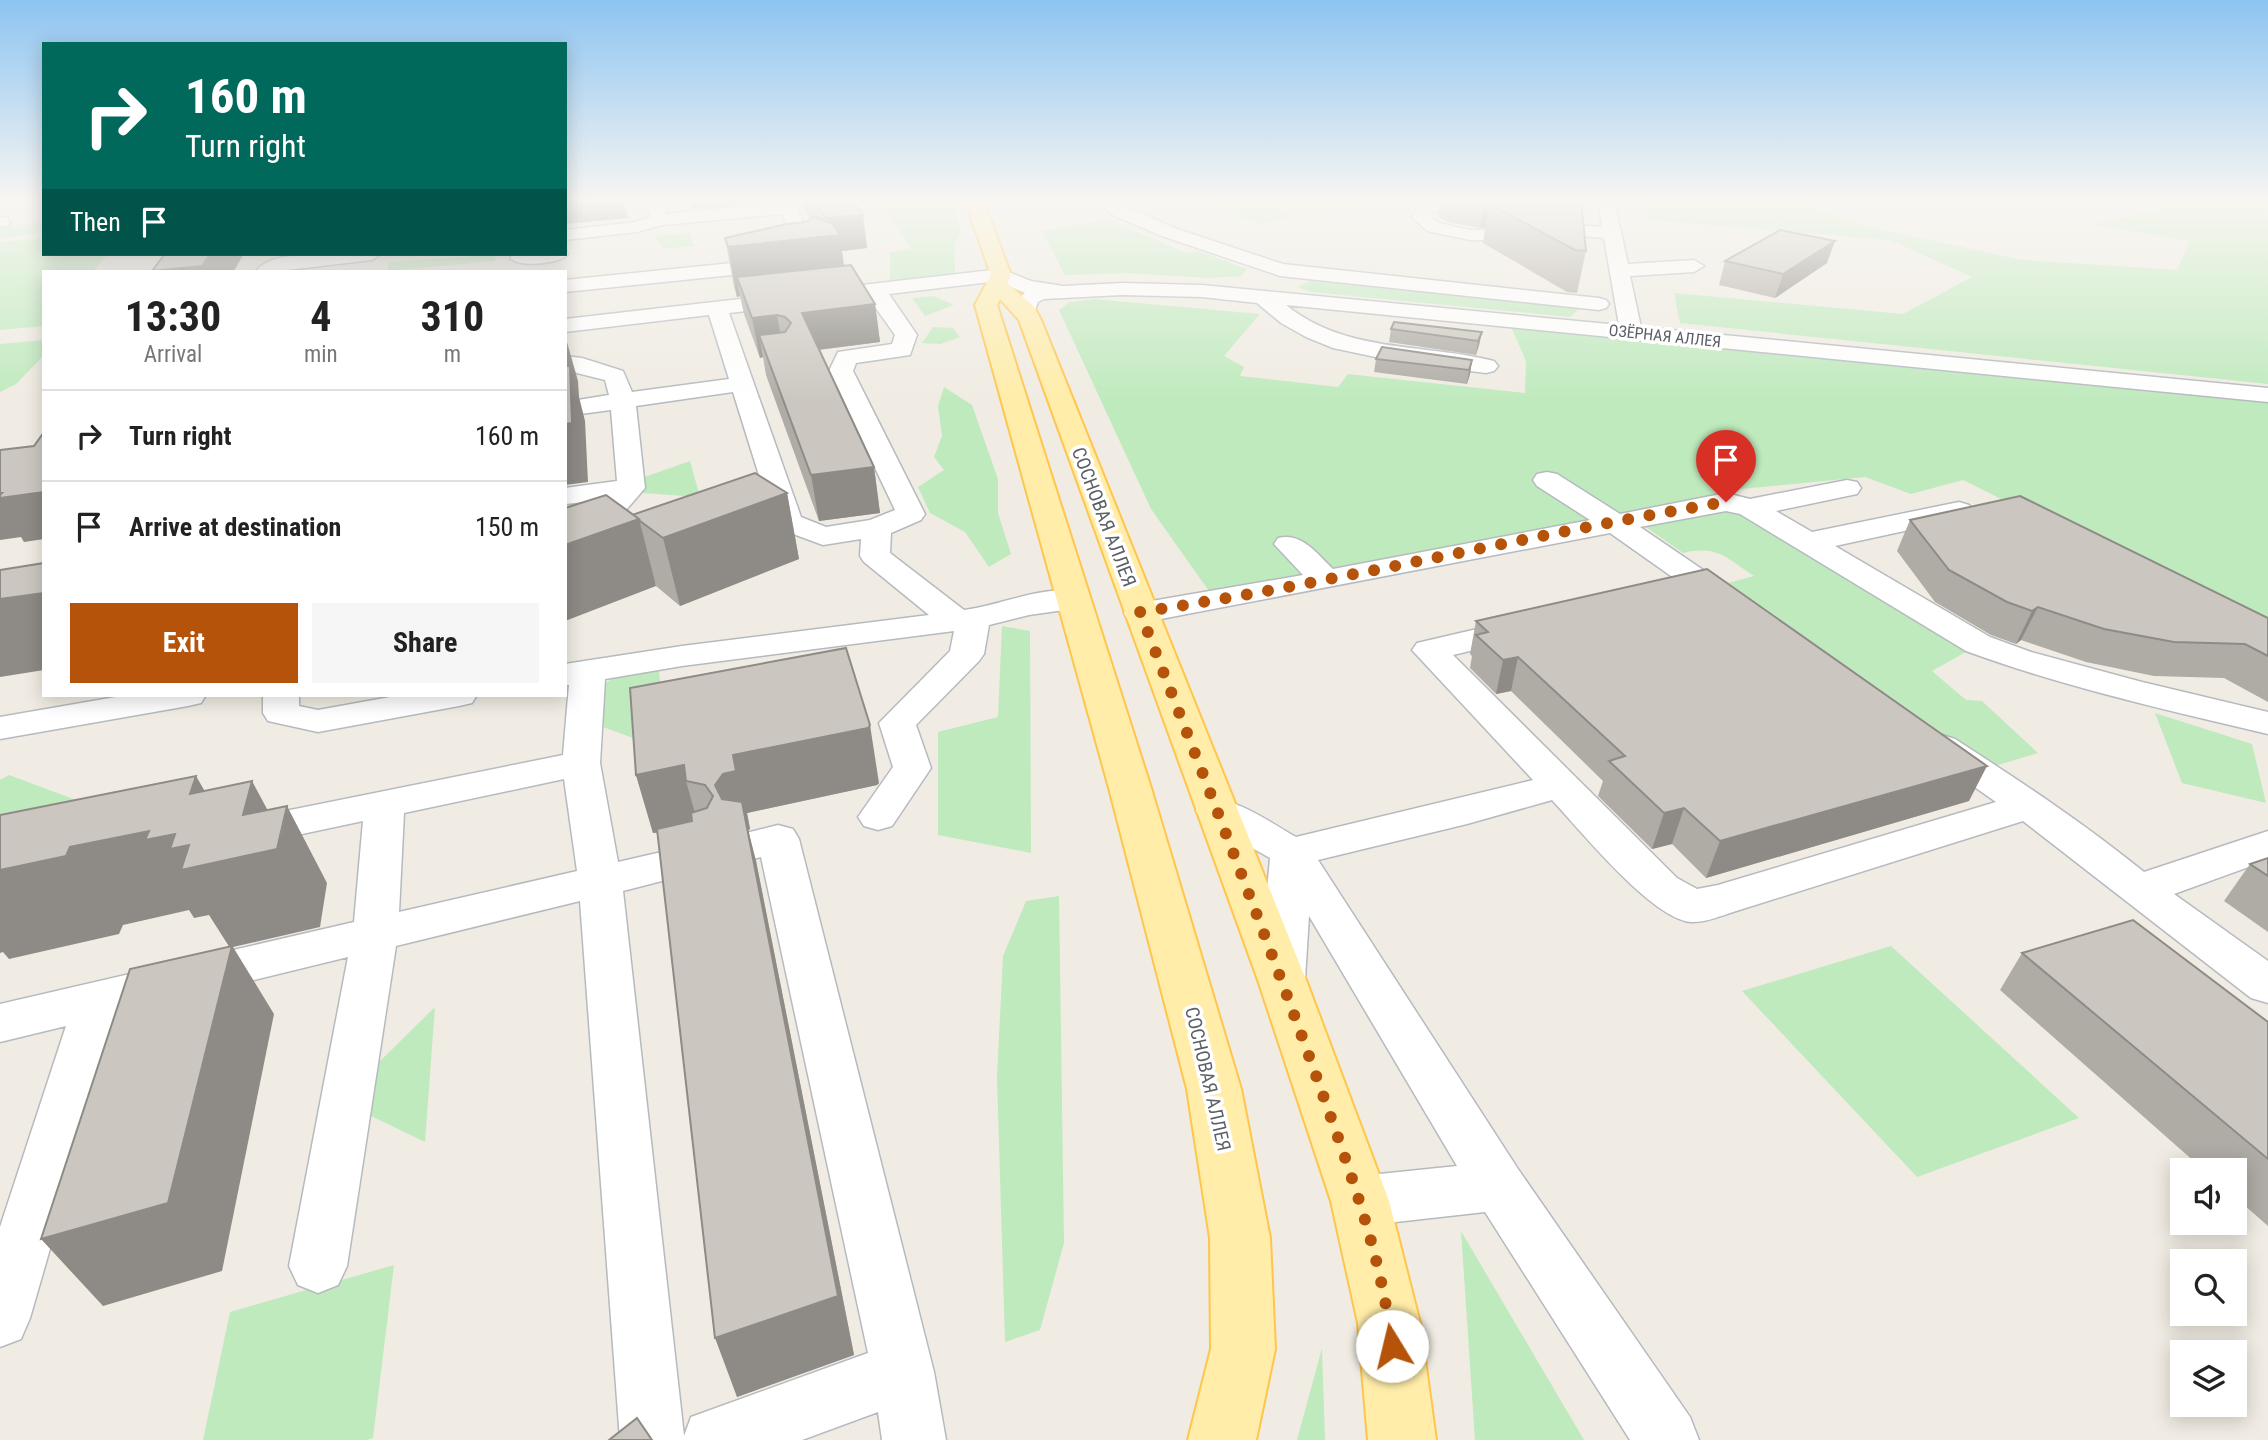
<!DOCTYPE html>
<meta charset="utf-8">
<style>
:root{--surface:#fff;--page:#f6f6f6;--text:#222;--muted:#767676;--line:#e0e0e0;--accent:#b45309}
body{margin:0;font-family:"Roboto Condensed",sans-serif;background:var(--page);color:var(--text);height:100vh;display:flex;flex-direction:column;font-size:26px;white-space:nowrap}
*{box-sizing:border-box;margin:0}
p{font-size:23px;color:var(--muted)}
.icon{flex:none;width:38px;height:38px;fill:none;stroke:currentColor;stroke-width:2;stroke-linecap:round;stroke-linejoin:round}
.map{position:relative;flex:1;overflow:hidden}
.sheet{position:absolute;left:42px;top:270px;width:525px;height:427px;display:flex;flex-direction:column;background:var(--surface);border-radius:0px;box-shadow:0 4px 18px #0003}
.sheet>*{flex:none}
.hud{position:absolute;left:42px;top:42px;width:525px;height:214px;border-radius:0px;box-shadow:0 4px 18px #0003;background:#00695c;color:#fff;overflow:hidden}
.buttons{position:absolute;left:2170px;top:1158px;display:grid;gap:14px}
.buttons a{display:grid;place-items:center;width:77px;height:77px;border-radius:0px;background:var(--surface);box-shadow:0 4px 18px #0003;font-size:35px}
.pin{position:absolute;display:grid;place-items:center;width:60px;height:60px;color:#fff;margin:-72px -30px;border-radius:50% 50% 50% 0;rotate:-45deg;box-shadow:0 0 7px #0007}
.pin .icon{rotate:45deg}
.me{position:absolute;width:77px;margin:-38px;rotate:351deg;stroke-linejoin:round;filter:drop-shadow(0 0 5px #0008)}
.turn{display:flex;align-items:center;gap:24px;height:147px;padding:0 28px;font-size:32px}
.turn .icon{width:91px;height:91px;stroke-width:2.5}
.turn b{display:block;font-size:49px;line-height:60px}
.then{display:flex;align-items:center;height:66px;padding:0 28px;background:#0003;gap:14px;font-size:26px}
.eta{display:flex;justify-content:space-evenly;align-items:center;height:119px;text-align:center}
.eta b{font-size:42px;font-weight:700;line-height:49px}
.action{display:flex;gap:14px;margin-top:auto;padding:14px 28px}
.action a{flex:1;height:80px;border-radius:0px;background:var(--accent);color:#fff;font-size:28px;font-weight:700;line-height:80px;text-align:center}
.action a+a{background:var(--page);color:var(--text)}
ul{padding:0;list-style:none}
li{display:flex;align-items:center;gap:21px;height:91px;padding:0 28px;border-top:2px solid var(--line)}
li div{flex:1}
li b{display:block;font-size:26px}
li em{font-style:normal}
.map>svg:first-child{display:block}
.green{fill:#bfeabd}
.lines{fill:none;stroke-linecap:round;stroke-linejoin:round}
.minor-casing{stroke:#b6babf;stroke-width:3}
.major-casing{stroke:#ffc54d;stroke-width:4}
.minor{fill:#fff;fill-rule:evenodd}
.major{fill:#ffeda9;fill-rule:evenodd}
.wall{fill:#afaba5}
.shaded-wall{fill:#8e8b86}
.building{fill:#cbc7c0;stroke:#8e8b86;stroke-width:2}
.route{stroke:#b45309;stroke-width:12;stroke-dasharray:0 21.6}
.labels{text-anchor:middle;dominant-baseline:central;stroke-width:7;stroke-linejoin:round;paint-order:stroke}
.far-street-label{font-size:16px;fill:#5b6066;stroke:#fff}
.street-label{font-size:19px;fill:#5b6066;stroke:#fff}
</style>
<div class="map">
<svg width="2268" height="1440" viewBox="0 0 2268 1440">
<rect width="100%" height="100%" fill="#f0ece3"/>
<g class="green">
<polygon points="948,200 955,206 961,233 955,243 955,273 942,278 890,285 890,252 912,249 877,201"/>
<polygon points="1239,200 1253,200 1296,216 1259,224 1212,206"/>
<polygon points="1267,200 1335,200 1355,207 1309,216"/>
<polygon points="1644,200 1795,200 1865,226 2023,260 2177,270 2190,241 2092,225 2166,208 2153,200 2268,200 2268,384 1680,323 1674,293 1903,314 1972,277 1890,240 1649,220"/>
<polygon points="1108,219 1186,253 1199,251 1247,269 1241,276 1209,278 1127,273 1065,275 1042,231"/>
<polygon points="44,222 44,232 0,239 0,226"/>
<polygon points="690,233 694,246 663,249 654,236"/>
<polygon points="44,238 44,254 108,254 93,271 44,271 44,326 0,330 0,242"/>
<polygon points="496,255 495,261 388,271 388,262"/>
<polygon points="1310,281 1569,305 1579,309 1570,317 1311,292 1298,287"/>
<polygon points="934,296 954,305 925,316 912,298"/>
<polygon points="1094,299 1260,314 1224,356 1244,367 1240,376 1338,387 1348,374 1525,393 1526,361 1509,322 2268,401 2268,632 1963,480 1911,494 1865,477 1741,489 1211,594 1151,509 1059,310 1070,302"/>
<polygon points="933,327 953,328 960,337 941,344 922,343"/>
<polygon points="44,340 44,355 16,384 0,392 0,344"/>
<polygon points="944,387 972,405 998,479 998,513 1011,554 989,567 965,532 930,513 918,487 944,470 934,457 942,436 938,406"/>
<polygon points="690,461 700,497 642,493 639,479"/>
<path d="M1725 508 1749 510 1971 649 1932 671 1966 700 1982 701 2038 753 1991 767 1728 583 1754 576C1726 558 1718 545 1683 553L1643 525Z"/>
<polygon points="1002,626 1030,631 1031,853 938,835 938,732 998,717"/>
<polygon points="658,664 664,712 641,741 603,727 601,687 623,670"/>
<polygon points="2155,713 2252,744 2266,803 2182,783"/>
<polygon points="9,775 76,800 0,814 0,780"/>
<polygon points="1059,896 1064,1243 1040,1330 1005,1342 997,1077 1003,956 1026,901"/>
<polygon points="1891,946 2079,1118 1917,1177 1742,991"/>
<polygon points="435,1007 425,1142 367,1114 370,1071"/>
<polygon points="1461,1231 1584,1440 1475,1440"/>
<polygon points="394,1265 373,1438 366,1440 203,1440 230,1312"/>
<polygon points="1322,1348 1325,1440 1297,1440"/>
</g>
<g class="lines">
<defs>
<g id="minor">
<polygon points="646,200 662,200 667,214 793,200 822,261 812,267 565,292 565,280 800,256 782,214 662,225 637,232 565,240 565,230 635,222 650,217"/>
<polygon points="1093,200 1113,200 1174,228 1283,264 1599,298 1606,300 1609,304 1606,308 1599,310 1280,276 1162,236 1115,216"/>
<path d="M1440 200H1493L1496 204 1493 208 1434 211 1430 216 1439 223 1470 230H1515L1547 223 1602 227 1598 200H1614L1628 264 1694 260 1704 266 1694 272 1630 276 1641 327 2268 388V402L1286 305C1347 354 1423 343 1494 361L1498 366 1494 371 1486 373 1399 362 1333 348 1306 337 1281 323 1257 303 1202 297 1122 295 1044 299 1038 302 1033 316H1019L1015 312 1018 299 1025 293 998 281 889 294 917 335 910 355 856 363 853 371 925 514 921 520 891 533 890 553 964 610C1003 605 1045 583 1085 593L1090 600 1085 607 1029 615 989 625 984 654 979 661 916 725 931 768 892 826 878 830 864 826 858 817 893 767 879 723 950 651 954 631 682 666 605 679 600 763 618 862 705 842 720 846 726 856 720 866 623 891 684 1436 691 1417 868 1353 761 857 753 859 738 855 732 845 738 835 778 825 793 829 799 839 934 1372 946 1440H882L878 1412 802 1440H620L580 901 396 946 347 1266 338 1285 318 1293 298 1285 289 1266 348 957 118 1013 30 1318 21 1339 0 1347V1227L66 1026 0 1042V1004L354 922 363 821 246 846 231 842 225 832 231 822 563 755 569 685H565V664L682 646 929 615 864 562 860 556 861 539 823 545 785 531 767 530 762 524 767 518 772 517 733 392 636 406 645 488 614 524 565 542V523L594 512 605 500 565 504V488L617 481 611 410 565 416V402L609 395 605 380 565 370V356L582 358 623 371 632 392 729 379 709 315 565 332V319L1001 269 1031 281 1063 286 1122 283 1202 285 1619 325 1604 238 1547 233 1515 240H1470L1427 231 1412 217 1422 203ZM868 297 895 335 892 344 838 352 829 371 895 510 870 520 826 527 801 517 729 313ZM564 779 577 871 399 912 404 813Z"/>
<polygon points="0,217 7,218 10,222 7,226 0,227"/>
<path d="M566 250 568 254C559 264 520 268 510 258L514 254H565Z"/>
<path d="M316 254H381L372 260 279 271H256C268 255 297 256 316 254Z"/>
<path d="M1547 472 1557 474 1620 514 1726 493 1750 499 1847 480 1857 482 1861 488 1857 494 1776 511 1812 532 1959 502 1969 505 1973 511 1969 517 1835 546 1990 637 2031 652 2142 682 2268 712V734C2167 710 2064 687 1966 651L1740 514 1726 511 1640 527 1737 593 1742 600 1737 607 1726 610 1715 607 1610 533 1140 623 1128 620 1124 613 1128 606 1140 603 1303 575 1274 544 1278 538C1302 532 1317 554 1333 569L1590 520 1537 486 1533 480 1537 474Z"/>
<path d="M1520 619 1532 622 1537 629 1532 636 1453 655 1677 878 1697 889 1718 885 1996 802 1929 755 1923 747 1929 739 1942 735 1955 739C2020 781 2084 823 2144 872L2268 831V860L2174 894 2268 961V1003L2251 998 2023 821 1733 912C1721 916 1704 923 1691 922 1652 919 1580 830 1552 800L1467 824 1318 860 1518 1169 1690 1417 1699 1440H1630L1485 1212 1360 1226 1341 1219 1332 1201 1341 1183 1360 1176 1457 1166 1309 916 1305 979 1298 992 1282 997 1266 992 1259 979 1270 858 1202 820 1196 811 1202 802C1233 793 1268 822 1296 837L1533 780 1412 650 1417 643Z"/>
<polygon points="127,695 206,695 201,703 188,706 0,739 0,717"/>
<polygon points="263,695 299,695 299,706 318,710 401,695 477,695 472,703 459,706 318,732 268,721 263,713"/>
</g>
<polygon id="major" points="965,200 983,200 1011,275 1007,283 1034,307 1041,320 1306,980 1389,1201 1420,1323 1436,1440 1368,1440 1358,1323 1331,1201 1258,980 1019,320 1000,299 997,305 1151,788 1241,1089 1270,1238 1275,1349 1256,1440 1188,1440 1211,1349 1210,1238 1187,1089 1109,788 975,305 991,275"/>
</defs>
<use href="#minor" class="minor-casing"/>
<use href="#major" class="major-casing"/>
<use href="#minor" class="minor"/>
<use href="#major" class="major"/>
</g>
<g class="wall">
<polygon points="799,200 852,200 863,215 867,248 842,251 844,265 875,304 880,342 819,350 874,467 880,513 819,521 766,375 763,357 760,358 744,314 740,296 737,297 734,287 725,238 805,222 810,219"/>
<polygon points="1440,200 1529,200 1529,203 1586,251 1577,293 1567,292 1483,243 1485,228 1480,228 1448,222 1438,216"/>
<polygon points="1725,261 1827,263 1775,298 1719,285"/>
<polygon points="1391,329 1482,332 1479,345 1476,355 1389,342"/>
<polygon points="1376,359 1472,360 1470,374 1467,384 1374,372"/>
<polygon points="787,493 799,559 680,606 656,586 632,515"/>
<polygon points="1910,520 2268,618 2268,702 2224,678 2154,676 2086,662 2021,640 2016,644 1991,635 1935,602 1897,551"/>
<polygon points="1476,621 1969,801 1706,878 1672,844 1652,849 1598,796 1603,781 1511,691 1496,694 1470,668 1472,656 1470,654"/>
<polygon points="636,775 879,783 877,785 747,813 750,829 748,830 756,861 854,1355 737,1397 657,833 653,833"/>
<polygon points="2268,858 2268,932 2224,901 2250,864"/>
<polygon points="2022,953 2268,1022 2268,1226 2235,1197 2235,1171 2205,1171 2000,990"/>
</g>
<g class="shaded-wall">
<polygon points="565,200 624,200 628,218 565,224"/>
<polygon points="690,200 737,200 738,203 692,209"/>
<polygon points="1485,200 1529,200 1525,223 1489,204 1485,228 1480,228"/>
<polygon points="863,215 867,248 842,251 846,284 737,277 740,296 737,297 728,247 828,237 826,218"/>
<polygon points="1835,241 1827,263 1775,298 1783,274"/>
<polygon points="210,254 256,254 243,255 234,271 152,271"/>
<polygon points="875,304 880,342 808,351 802,313"/>
<polygon points="777,315 784,354 759,335 763,357 760,358 752,318"/>
<polygon points="1482,332 1479,345 1476,355 1478,341"/>
<polygon points="565,335 578,381 579,397 585,421 588,482 565,485"/>
<polygon points="1472,360 1470,374 1467,384 1469,370"/>
<polygon points="874,467 880,513 819,521 811,475"/>
<polygon points="44,492 44,539 24,542 21,537 0,540 0,493"/>
<polygon points="787,493 799,559 680,606 663,538"/>
<polygon points="639,519 656,586 565,621 565,545"/>
<polygon points="44,593 44,670 0,677 0,599"/>
<polygon points="2038,607 2021,640 2016,644 2032,611"/>
<polygon points="1518,657 1511,691 1496,694 1503,660"/>
<polygon points="870,725 879,783 877,785 747,813 750,829 748,830 756,861 854,1355 737,1397 715,1338 715,785 733,755"/>
<polygon points="684,765 686,781 698,824 653,833 636,775"/>
<polygon points="1987,766 1969,801 1706,878 1720,841"/>
<polygon points="196,776 240,852 243,815 252,781 281,835 287,806 327,883 320,927 233,947 274,1014 222,1271 103,1306 41,1239 230,948 209,915 194,918 189,910 123,925 119,934 9,959 3,952 0,953 0,870 190,794"/>
<polygon points="1684,808 1672,844 1652,849 1664,813"/>
</g>
<g class="building">
<polygon points="814,200 852,200 863,215 826,218"/>
<polygon points="1541,200 1581,200 1586,251 1575,250 1489,204 1522,204"/>
<polygon points="814,217 833,224 840,235 728,247 725,238 787,224 805,222"/>
<polygon points="1780,230 1835,241 1783,274 1725,261"/>
<polygon points="165,254 210,254 202,266 152,271"/>
<polygon points="851,265 875,304 802,313 874,467 811,475 759,335 785,332 791,323 785,317 777,315 752,318 737,277"/>
<polygon points="1394,322 1482,332 1478,341 1391,329"/>
<polygon points="1382,347 1472,360 1469,370 1376,359"/>
<polygon points="565,361 566,366 570,366 572,423 565,424"/>
<polygon points="44,432 44,492 0,498 0,495 2,493 0,493 0,450 34,446"/>
<polygon points="755,473 787,493 663,538 632,515"/>
<polygon points="606,495 639,519 565,545 565,508"/>
<polygon points="2020,496 2268,618 2268,656 2245,644 2174,642 2104,629 2038,607 2032,611 2007,602 1949,570 1910,520"/>
<polygon points="44,563 44,593 0,599 0,570"/>
<polygon points="1707,569 1987,766 1720,841 1684,808 1664,813 1609,761 1625,756 1518,657 1503,660 1476,635 1488,632 1476,621"/>
<polygon points="846,648 870,725 868,728 733,755 736,771 723,774 715,785 722,799 742,802 838,1296 715,1338 657,829 692,821 691,813 707,808 713,796 705,785 686,781 684,765 636,775 630,688"/>
<polygon points="196,776 190,794 252,781 243,815 287,806 277,849 181,870 189,845 170,849 175,834 145,840 149,831 70,847 66,856 0,870 0,815"/>
<polygon points="2268,858 2268,876 2250,864"/>
<polygon points="2133,920 2268,1022 2268,1159 2022,953"/>
<polygon points="232,946 168,1203 41,1239 130,969"/>
<polygon points="637,1418 652,1440 609,1440"/>
</g>
<linearGradient id="sky" x2="0" y2="1"><stop stop-color="#8dc4f1"/><stop offset="0.5" stop-color="#f8f6f2"/><stop offset="1" stop-color="#f8f6f2" stop-opacity="0"/></linearGradient>
<rect width="2268" height="402" fill="url(#sky)"/>
<g class="lines">
<path class="route" d="M1392 1346C1381 1250 1345 1158 1313 1067 1258 914 1199 764 1140 612 1337 583 1530 534 1726 502"/>
</g>
<g class="labels">
<g class="far-street-label">
<text transform="translate(1665 336) rotate(6)">ОЗЁРНАЯ АЛЛЕЯ</text>
</g>
<g class="street-label">
<text transform="translate(1104 517) rotate(69)">СОСНОВАЯ АЛЛЕЯ</text>
<text transform="translate(1208 1079) rotate(77)">СОСНОВАЯ АЛЛЕЯ</text>
</g>
</g>
</svg>
<div class="buttons">
<a><svg class="icon" aria-label="sound" viewBox="0 0 24 24"><path d="M4 9h4l5-4v14l-5-4H4zM17 9q2 3 0 6"/></svg></a>
<a><svg class="icon" aria-label="search" viewBox="0 0 24 24"><circle cx="10" cy="10" r="6"/><path d="M15 15l6 6"/></svg></a>
<a><svg class="icon" aria-label="layers" viewBox="0 0 24 24"><path d="M12 4l9 5-9 5-9-5zM3 14l9 5 9-5"/></svg></a>
</div>
<div class="pin" style="left:1726px;top:502px;background:#d93025"><svg class="icon" aria-label="arrive" viewBox="0 0 24 24"><path d="M6 21V4h12l-3 4 3 4H6"/></svg></div>
<svg class="me" style="left:1392px;top:1346px" viewBox="-20 -20 40 40"><circle r="19" fill="#fff"/><path d="M0-13L10 11 0 6-10 11z" fill="#b45309"/></svg>
<div class="hud">
<div class="turn"><svg class="icon" aria-label="right" viewBox="0 0 24 24"><path d="M7 20v-9h11M14 6l5 5-5 5"/></svg><div><b>160 m</b>Turn right</div></div>
<div class="then">Then<svg class="icon" aria-label="arrive" viewBox="0 0 24 24"><path d="M6 21V4h12l-3 4 3 4H6"/></svg></div>
</div>
<section class="sheet">
<div class="eta">
<div><b>13:30</b><p>Arrival</p></div>
<div><b>4</b><p>min</p></div>
<div><b>310</b><p>m</p></div>
</div>
<ul>
<li><svg class="icon" aria-label="right" viewBox="0 0 24 24"><path d="M7 20v-9h11M14 6l5 5-5 5"/></svg><div><b>Turn right</b></div><em>160 m</em></li>
<li><svg class="icon" aria-label="arrive" viewBox="0 0 24 24"><path d="M6 21V4h12l-3 4 3 4H6"/></svg><div><b>Arrive at destination</b></div><em>150 m</em></li>
</ul>
<div class="action"><a>Exit</a><a>Share</a></div>
</section>
</div>
